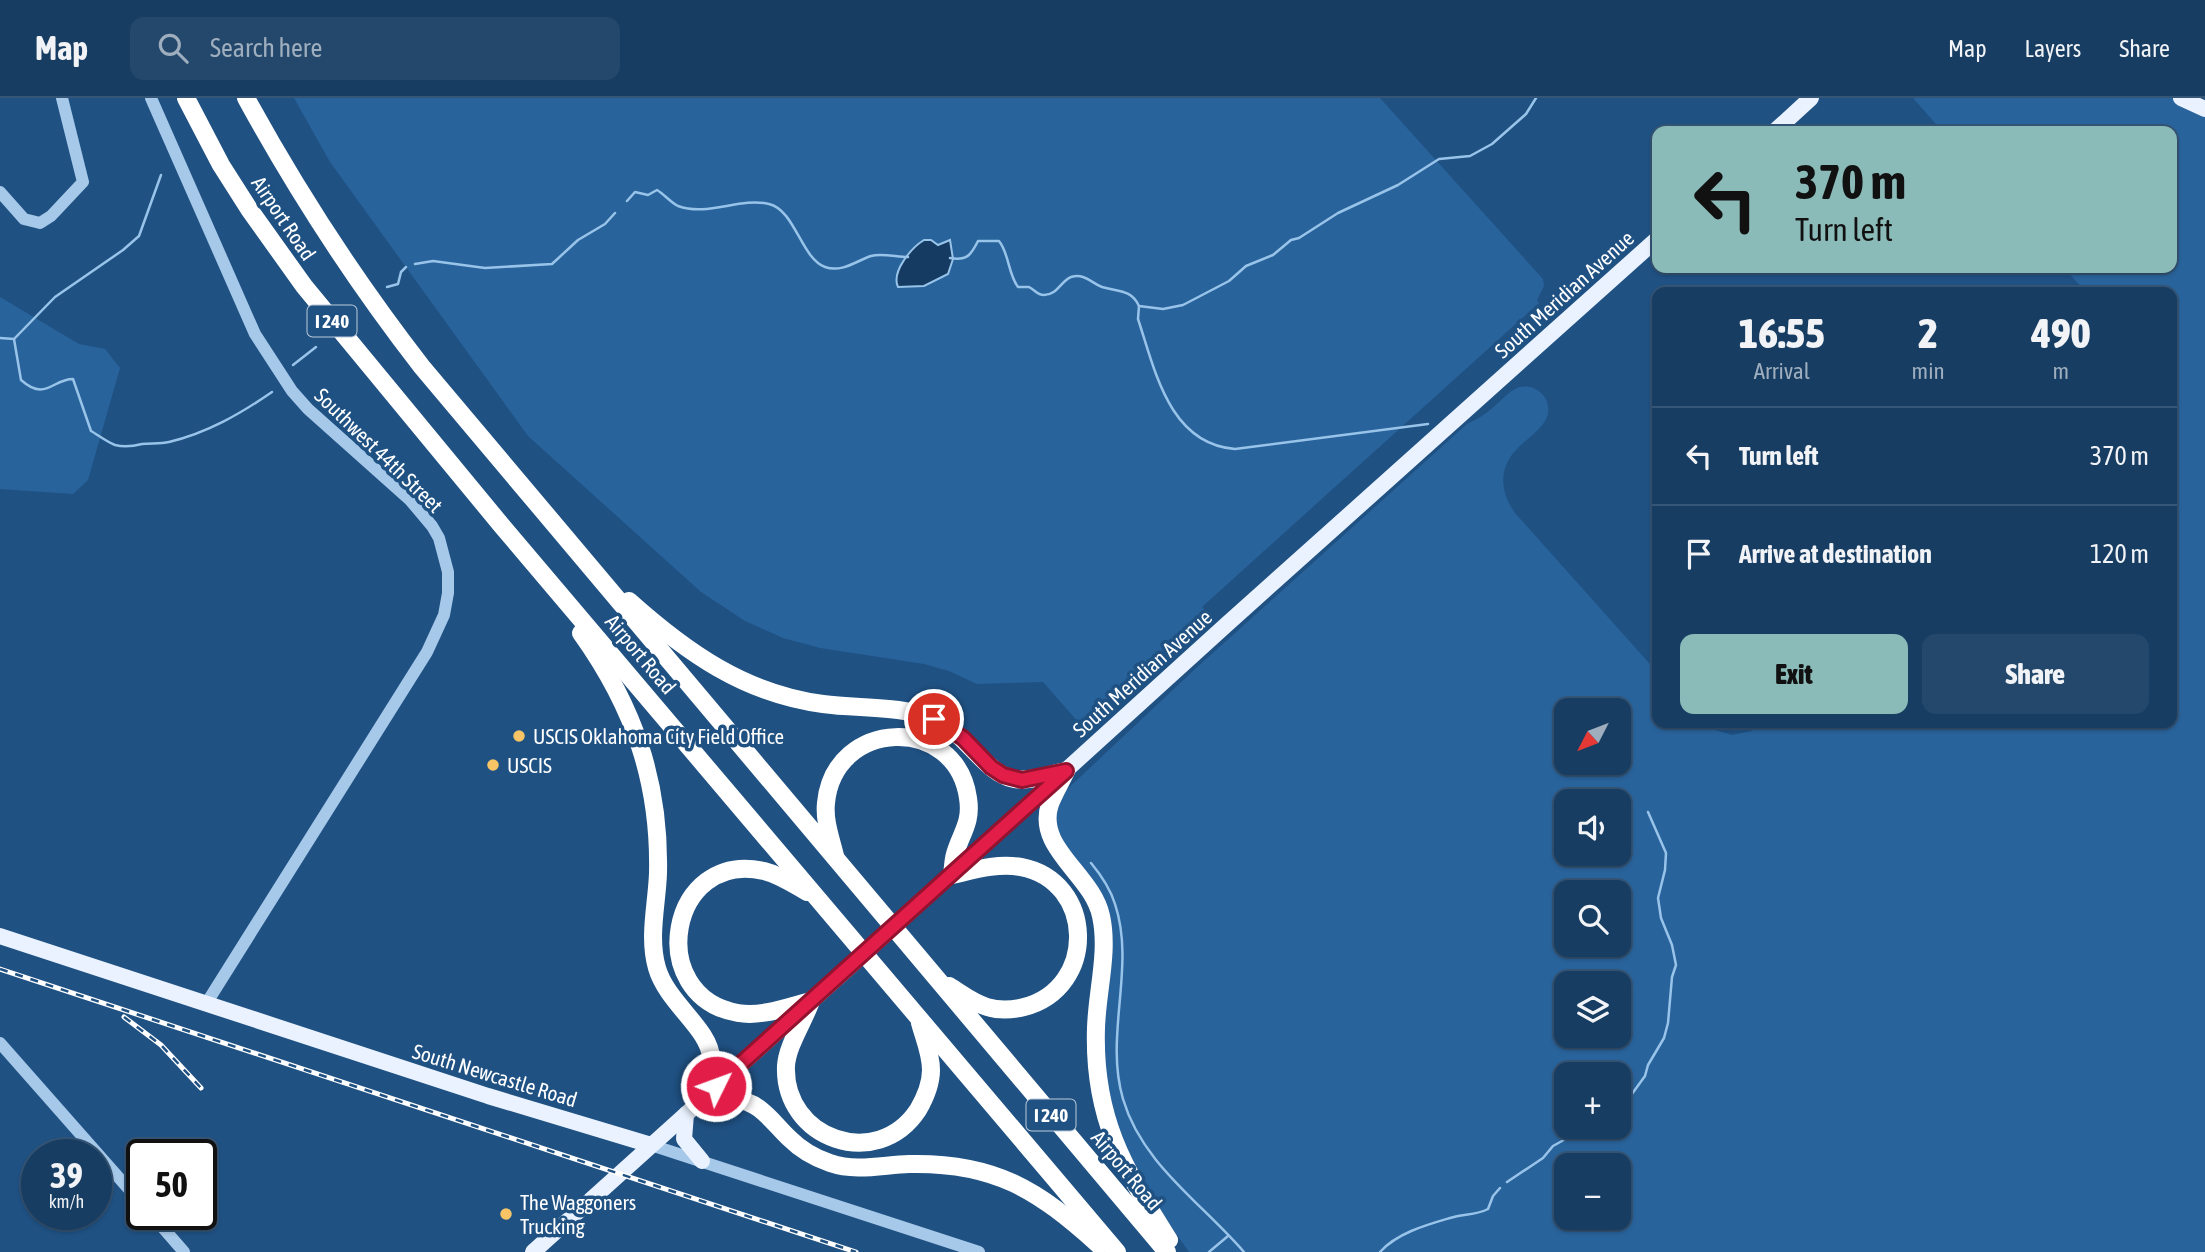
<!DOCTYPE html>
<meta charset="utf-8">
<style>
:root{--surface:#173d62;--page:#24486b;--text:#f1f3f6;--muted:#9eaebe;--line:#365677;--accent:#8bbbb9}
body{margin:0;font-family:"Asap Condensed",sans-serif;background:var(--page);color:var(--text);height:100vh;display:flex;flex-direction:column;font-size:26px;white-space:nowrap}
*{box-sizing:border-box;margin:0}
p{font-size:23px;color:var(--muted)}
.icon{flex:none;width:38px;height:38px;fill:none;stroke:currentColor;stroke-width:2;stroke-linecap:round;stroke-linejoin:round}
.map{position:relative;flex:1;overflow:hidden}
.details{position:absolute;left:1652px;top:189px;width:525px;height:441px;display:flex;flex-direction:column;background:var(--surface);border-radius:14px;box-shadow:0 2px 5px #0004,0 0 0 2px var(--line)}
.details>*{flex:none}
.banner{position:absolute;left:1652px;top:28px;width:525px;height:147px;border-radius:14px;box-shadow:0 2px 5px #0004,0 0 0 2px var(--line);background:#8bbbb9;color:#111;overflow:hidden}
.needle{width:46px;rotate:228deg}
.tools{position:absolute;left:1554px;top:600px;display:grid;gap:14px}
.tools a{display:grid;place-items:center;width:77px;height:77px;border-radius:14px;background:var(--surface);box-shadow:0 2px 5px #0004,0 0 0 2px var(--line);font-size:35px}
.speed{position:absolute;left:21px;top:1041px;display:flex;gap:14px;font-size:35px;font-weight:700;text-align:center}
.speed>*{display:grid;place-content:center;width:91px;height:91px;border-radius:50%;background:var(--surface);box-shadow:0 2px 5px #0004,0 0 0 2px var(--line);line-height:1}
.speed small{font-size:18px;font-weight:400}
.speed .limit{border:4px solid #111;border-radius:10px;background:#fff;color:#111}
.pin{position:absolute;display:grid;place-items:center;width:60px;height:60px;color:#fff;margin:-30px;border:4px solid #fff;border-radius:50%;box-shadow:0 2px 7px #0007}
.me{position:absolute;width:77px;margin:-38px;rotate:48deg;stroke-linejoin:round;filter:drop-shadow(0 0 5px #0008)}
.turn{display:flex;align-items:center;gap:24px;height:147px;padding:0 28px;font-size:32px}
.turn .icon{width:91px;height:91px;stroke-width:2.5}
.turn b{display:block;font-size:49px;line-height:60px}
.eta{display:flex;justify-content:space-evenly;align-items:center;height:119px;text-align:center}
.eta b{font-size:42px;font-weight:800;line-height:49px}
.button{display:flex;gap:14px;margin-top:auto;padding:14px 28px}
.button a{flex:1;height:80px;border-radius:14px;background:var(--accent);color:#111;font-size:28px;font-weight:800;line-height:80px;text-align:center}
.button a+a{background:var(--page);color:var(--text)}
ul{padding:0;list-style:none}
li{display:flex;align-items:center;gap:21px;height:98px;padding:0 28px;border-top:2px solid var(--line)}
li div{flex:1}
li b{display:block;font-size:26px}
li em{font-style:normal}
header{display:flex;align-items:center;gap:42px;box-sizing:border-box;height:98px;padding:0 35px;background:var(--surface);border-bottom:2px solid var(--line)}
header strong{font-size:33px}
nav{display:flex;gap:38px;margin-inline-start:auto;font-size:24px}
.search{width:490px;height:63px;background:var(--page);display:flex;align-items:center;gap:18px;box-sizing:border-box;padding:0 24px;border-radius:14px;color:var(--muted);font-size:26px}
.map>svg:first-child{display:block}
.green{fill:#29639b;fill-rule:evenodd}
.water{fill:#153b62;stroke:#99c4ea;stroke-width:2}
.lines{fill:none;stroke-linecap:round;stroke-linejoin:round}
.stream{stroke:#99c4ea;stroke-width:2.5}
.minor{stroke:#a6c8e9;stroke-width:12}
.major{stroke:#e9f2fe;stroke-width:16}
.highway{stroke:#fff;stroke-width:18}
.rail-casing{stroke:#fff;stroke-width:5}
.rail{stroke:#1f5183;stroke-width:2.5;stroke-dasharray:8;stroke-linecap:butt}
.major-bridge{stroke:#e9f2fe;stroke-width:16}
.route-casing{stroke:#92132f;stroke-width:18}
.route{stroke:#e11d48;stroke-width:12}
.poi-dot{fill:#f7c466;stroke:#1f5183;stroke-width:2.5}
.labels{text-anchor:middle;dominant-baseline:central;stroke-width:7;stroke-linejoin:round;paint-order:stroke}
.shield{fill:#1f5183;stroke:#bccbda;stroke-width:2}
.shield-label{font-size:19px;font-weight:bold;fill:#fff}
.street-label{font-size:21px;fill:#fff;stroke:#1f5183}
.poi-label{font-size:21px;fill:#fff;stroke:#1f5183;text-anchor:start}
</style>
<header>
<strong>Map</strong>
<div class="search"><svg class="icon" aria-label="search" viewBox="0 0 24 24"><circle cx="10" cy="10" r="6"/><path d="M15 15l6 6"/></svg>Search here</div>
<nav><a>Map</a><a>Layers</a><a>Share</a></nav>
</header>
<div class="map">
<svg width="2205" height="1154" viewBox="0 0 2205 1154">
<rect width="100%" height="100%" fill="#1f5183"/>
<g class="green">
<polygon points="294,0 1380,0 1543,181 1544,188 1537,202 1539,205 1202,509 1213,521 1087,634 1043,584 977,586 949,573 924,566 820,550 783,540 745,523 701,494 528,338 330,64"/>
<path d="M1913 0H2173L2205 14V1154H1189L1127 1066 1101 974 1108 846 1052 732 1061 697 1194 572 1467 326C1475 322 1483 318 1490 312 1498 306 1506 296 1515 291 1533 282 1554 300 1547 319 1541 333 1527 340 1517 351 1498 370 1500 394 1515 415L1657 574V625H1703L1715 632 1732 637 1751 633 1764 625H2172V194H2086L2064 170H2172V33H1942ZM1566 612H1619V665H1566ZM1566 704H1619V756H1566ZM1566 794H1619V847H1566ZM1566 886H1619V938H1566ZM1566 976H1619V1029H1566ZM1566 1068H1619V1120H1566Z"/>
<polygon points="0,199 79,246 105,251 120,270 88,382 73,396 0,391"/>
</g>
<path class="water" d="M924 142H931L938 147 950 142 953 161 948 176 924 188 898 189C891 174 911 150 924 142Z"/>
<g class="lines">
<g class="stream">
<path d="M627 103 635 94 648 97 657 92C664 96 670 104 678 108 708 119 739 99 769 106 795 112 801 160 825 169 842 175 856 163 871 158 881 155 897 159 908 159"/>
<path d="M950 160C967 163 971 157 978 143H999C1009 155 1008 176 1018 189 1019 189 1029 189 1029 189 1035 192 1037 197 1044 197 1057 197 1061 183 1071 179 1085 175 1091 185 1102 189 1118 194 1131 191 1139 208L1163 211 1183 207 1229 183 1246 168 1273 157 1291 142 1299 140 1338 115 1398 87 1439 61 1470 58 1492 46 1526 16 1536 0"/>
<polyline points="415,166 433,163 485,170 552,166 578,142 605,126 615,115"/>
<polyline points="387,189 398,186 401,174 406,169"/>
<path d="M1139 208 1138 221C1155 272 1169 346 1235 351L1428 326"/>
<polyline points="0,240 14,241 55,199 123,152 139,138 161,77"/>
<path d="M14 241 21 282C46 304 52 281 73 281L91 333C98 337 107 344 115 347 123 349 134 348 142 346 151 345 160 346 169 344 207 335 240 316 272 294"/>
<polyline points="293,267 316,249"/>
<path d="M1091 765C1101 777 1110 790 1115 806 1136 869 1104 937 1123 1001 1142 1066 1202 1105 1244 1154"/>
<polyline points="1619,1008 1629,1000 1645,978 1648,967 1664,940 1668,925 1672,879 1676,867 1672,847 1661,820 1658,800 1665,772 1666,755 1648,714"/>
<polyline points="1507,1084 1543,1060 1553,1048 1587,1029"/>
<polyline points="1209,1154 1228,1138"/>
<path d="M1380 1154C1397 1135 1426 1127 1450 1120 1463 1116 1477 1117 1488 1111L1493 1098 1500 1090"/>
</g>
<g class="minor">
<polyline points="151,0 255,236 292,293 308,311 410,402 432,428 439,440 448,474 448,495 444,517 427,554 206,906"/>
<polyline points="0,94 24,121 40,125 51,118 83,84 62,0"/>
<polyline points="0,945 142,1106"/>
<polyline points="651,1047 979,1154"/>
<polyline points="151,1116 184,1154"/>
</g>
<g class="major">
<polyline points="2181,0 2205,11"/>
<polyline points="1775,33 1811,0"/>
<polyline points="911,813 1226,527 1657,141"/>
<polyline points="0,838 488,998 651,1047"/>
<polyline points="686,1016 684,1041 702,1063"/>
<polyline points="533,1154 845,873"/>
</g>
<g class="highway">
<polyline points="186,0 221,67 249,111 304,188 502,428 1117,1154"/>
<path d="M246 0C298 95 356 184 422 269L1167 1154"/>
<path d="M629 503C686 554 745 596 823 606 859 611 900 607 934 621 966 634 984 675 1014 681 1030 684 1050 676 1066 673"/>
<path d="M581 535C634 609 660 684 658 775 657 806 648 839 657 870 667 905 710 931 711 960 712 976 703 991 697 1006"/>
<path d="M1066 673C1061 684 1054 695 1050 706 1035 750 1092 776 1101 818 1109 854 1097 893 1096 930 1093 1019 1123 1069 1169 1142"/>
<path d="M835 758C831 741 824 723 826 705 834 620 956 616 968 700 972 725 961 735 955 756 953 763 953 770 952 777 974 772 997 765 1021 769 1095 783 1098 890 1024 909 1012 912 1000 913 987 909 973 905 962 896 949 888"/>
<path d="M807 794C793 786 780 777 764 773 669 751 643 898 738 915 762 919 788 909 811 903"/>
<path d="M811 903C804 923 787 948 786 968 783 1041 877 1074 918 1012 925 1000 931 986 931 972 931 955 924 940 920 925"/>
<path d="M697 1006C709 1003 722 1000 734 1001 760 1003 772 1024 789 1040 800 1051 815 1060 830 1065 856 1074 882 1067 909 1066 995 1064 1038 1092 1099 1147"/>
</g>
<defs>
<g id="rail">
<polyline points="0,871 856,1154"/>
<polyline points="124,919 161,947 201,990"/>
</g>
</defs>
<use href="#rail" class="rail-casing"/>
<use href="#rail" class="rail"/>
<polyline class="major-bridge" points="845,873 911,813"/>
</g>
<g class="lines">
<defs>
<polyline id="route" points="716,988 1066,673 1022,682 1003,677 991,669 963,640 934,621"/>
</defs>
<use href="#route" class="route-casing"/>
<use href="#route" class="route"/>
</g>
<g class="poi-dot">
<circle cx="519" cy="638" r="7"/>
<circle cx="493" cy="667" r="7"/>
<circle cx="506" cy="1116" r="7"/>
</g>
<g class="labels">
<g class="shield">
<rect x="307.5" y="207.5" width="49" height="31" rx="5"/>
<rect x="1026.5" y="1001.5" width="49" height="31" rx="5"/>
</g>
<g class="shield-label">
<text x="332" y="223">I 240</text>
<text x="1051" y="1017">I 240</text>
</g>
<g class="street-label">
<text transform="translate(284 120) rotate(56)">Airport Road</text>
<text transform="translate(1564 196) rotate(-42)">South Meridian Avenue</text>
<text transform="translate(379 352) rotate(44)">Southwest 44th Street</text>
<text transform="translate(641 556) rotate(50)">Airport Road</text>
<text transform="translate(1142 575) rotate(-42)">South Meridian Avenue</text>
<text transform="translate(495 977) rotate(17)">South Newcastle Road</text>
<text transform="translate(1127 1072) rotate(50)">Airport Road</text>
</g>
<g class="poi-label">
<text x="533" y="638">USCIS Oklahoma City Field Office</text>
<text x="507" y="667">USCIS</text>
<text x="520" y="1104">The Waggoners<tspan x="520" dy="24">Trucking</tspan></text>
</g>
</g>
</svg>
<div class="tools">
<a><svg class="needle" viewBox="-14 -14 28 28"><path d="M0-13l5 13h-10z" fill="#e53935"/><path d="M0 13l5-13h-10z" fill="#9eaebe"/></svg></a>
<a><svg class="icon" aria-label="sound" viewBox="0 0 24 24"><path d="M4 9h4l5-4v14l-5-4H4zM17 9q2 3 0 6"/></svg></a>
<a><svg class="icon" aria-label="search" viewBox="0 0 24 24"><circle cx="10" cy="10" r="6"/><path d="M15 15l6 6"/></svg></a>
<a><svg class="icon" aria-label="layers" viewBox="0 0 24 24"><path d="M12 4l9 5-9 5-9-5zM3 14l9 5 9-5"/></svg></a>
<a>+</a>
<a>−</a>
</div>
<div class="speed"><div>39<small>km/h</small></div><div class="limit">50</div></div>
<div class="pin" style="left:934px;top:621px;background:#d93025"><svg class="icon" aria-label="arrive" viewBox="0 0 24 24"><path d="M6 21V4h12l-3 4 3 4H6"/></svg></div>
<svg class="me" style="left:716px;top:988px" viewBox="-20 -20 40 40"><circle r="17" fill="#e11d48" stroke="#fff" stroke-width="3"/><path d="M0-11L8 9 0 5-8 9z" fill="#fff"/></svg>
<div class="banner">
<div class="turn"><svg class="icon" aria-label="left" viewBox="0 0 24 24"><path d="M17 20v-9H6M10 6l-5 5 5 5"/></svg><div><b>370 m</b>Turn left</div></div>
</div>
<section class="details">
<div class="eta">
<div><b>16:55</b><p>Arrival</p></div>
<div><b>2</b><p>min</p></div>
<div><b>490</b><p>m</p></div>
</div>
<ul>
<li><svg class="icon" aria-label="left" viewBox="0 0 24 24"><path d="M17 20v-9H6M10 6l-5 5 5 5"/></svg><div><b>Turn left</b></div><em>370 m</em></li>
<li><svg class="icon" aria-label="arrive" viewBox="0 0 24 24"><path d="M6 21V4h12l-3 4 3 4H6"/></svg><div><b>Arrive at destination</b></div><em>120 m</em></li>
</ul>
<div class="button"><a>Exit</a><a>Share</a></div>
</section>
</div>
